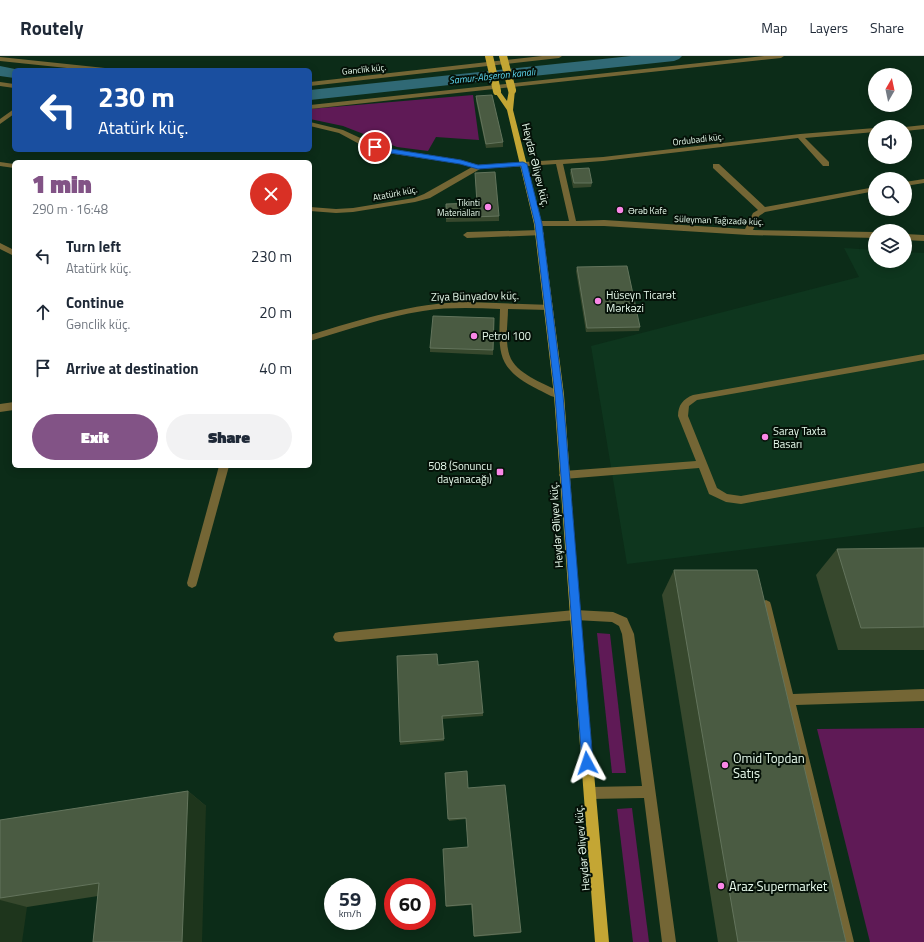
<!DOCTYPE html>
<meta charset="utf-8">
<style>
:root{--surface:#fff;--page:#f2f2f3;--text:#1f2937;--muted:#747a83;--line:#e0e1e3;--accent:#825386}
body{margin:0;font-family:"Titillium Web",sans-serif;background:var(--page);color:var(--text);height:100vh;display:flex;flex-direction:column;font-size:15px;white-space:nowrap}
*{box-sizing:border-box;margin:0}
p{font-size:13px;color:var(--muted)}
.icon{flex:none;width:22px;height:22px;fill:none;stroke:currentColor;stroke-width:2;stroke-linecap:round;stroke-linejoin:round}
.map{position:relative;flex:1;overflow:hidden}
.sheet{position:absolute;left:12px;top:104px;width:300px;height:308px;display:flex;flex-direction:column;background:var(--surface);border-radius:6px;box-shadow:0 2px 10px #0003}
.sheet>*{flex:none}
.hud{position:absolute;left:12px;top:12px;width:300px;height:84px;border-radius:6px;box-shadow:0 2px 10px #0003;background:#1a4fa0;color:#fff;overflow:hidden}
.needle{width:26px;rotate:9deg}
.tools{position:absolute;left:868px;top:12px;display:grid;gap:8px}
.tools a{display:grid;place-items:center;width:44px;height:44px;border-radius:50%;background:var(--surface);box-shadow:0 2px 10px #0003;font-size:20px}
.speed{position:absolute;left:324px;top:822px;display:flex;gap:8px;font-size:20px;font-weight:700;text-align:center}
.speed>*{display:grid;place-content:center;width:52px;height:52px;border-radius:50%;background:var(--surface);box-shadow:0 2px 10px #0003;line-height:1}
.speed small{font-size:10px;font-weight:400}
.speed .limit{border:6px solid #d22;background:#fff;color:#111}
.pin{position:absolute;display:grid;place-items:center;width:34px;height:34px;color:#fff;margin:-17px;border:2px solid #fff;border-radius:50%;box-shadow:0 1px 4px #0007}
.me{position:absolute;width:44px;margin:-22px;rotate:355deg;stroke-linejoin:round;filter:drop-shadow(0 0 3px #0008)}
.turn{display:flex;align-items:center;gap:14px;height:84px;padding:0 20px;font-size:18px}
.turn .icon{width:52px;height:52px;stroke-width:2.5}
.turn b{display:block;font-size:28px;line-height:34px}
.round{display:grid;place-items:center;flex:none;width:42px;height:42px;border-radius:21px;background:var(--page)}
.summary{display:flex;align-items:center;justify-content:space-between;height:68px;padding:0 20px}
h1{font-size:24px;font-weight:800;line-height:30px;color:var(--accent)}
.button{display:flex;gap:8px;margin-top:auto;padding:8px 20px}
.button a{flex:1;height:46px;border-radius:24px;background:var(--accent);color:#fff;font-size:16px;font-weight:800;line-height:46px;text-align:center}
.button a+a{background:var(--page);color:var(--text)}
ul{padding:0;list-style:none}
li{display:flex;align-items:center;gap:12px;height:56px;padding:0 20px}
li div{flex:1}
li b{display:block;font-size:15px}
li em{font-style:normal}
header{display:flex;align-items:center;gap:24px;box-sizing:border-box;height:56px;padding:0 20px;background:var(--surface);border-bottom:1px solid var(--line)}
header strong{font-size:19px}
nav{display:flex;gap:22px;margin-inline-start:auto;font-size:14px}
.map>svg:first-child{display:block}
.built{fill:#0e361e}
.green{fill:#5f1a56}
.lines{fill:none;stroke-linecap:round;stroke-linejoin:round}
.canal{fill:#306975;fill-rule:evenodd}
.minor{fill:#746635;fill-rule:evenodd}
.major{fill:#c4a634;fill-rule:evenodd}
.major-bridge{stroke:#c4a634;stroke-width:8}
.wall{fill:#37482d}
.shaded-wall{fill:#1e351c}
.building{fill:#4a5b42;stroke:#63745c}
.route{fill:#1a73e8;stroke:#114b97}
.poi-dot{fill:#fa87e7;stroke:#051108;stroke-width:1.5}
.labels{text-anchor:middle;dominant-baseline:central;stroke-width:4;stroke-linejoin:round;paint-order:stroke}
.far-street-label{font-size:9px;fill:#e7faec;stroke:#051108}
.far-poi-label{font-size:9px;fill:#e7faec;stroke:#051108;text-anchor:end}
.far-water-label{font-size:10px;font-style:italic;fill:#5dd5ee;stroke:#051108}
.street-label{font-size:11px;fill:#e7faec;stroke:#051108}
.poi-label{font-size:11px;fill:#e7faec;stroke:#051108;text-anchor:start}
.near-poi-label{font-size:13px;fill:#e7faec;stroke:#051108;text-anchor:start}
</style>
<header>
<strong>Routely</strong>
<nav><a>Map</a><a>Layers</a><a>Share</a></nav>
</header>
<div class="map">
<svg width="924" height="886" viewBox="0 0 924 886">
<rect width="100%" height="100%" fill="#0c2c18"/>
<polygon class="built" points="844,192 875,194 875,205 905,205 905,196 924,197 924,471 627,508 591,290 859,221"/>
<g class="green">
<polygon points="473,39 479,84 436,81 428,95 397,91 343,70 310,63 310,53"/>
<polygon points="597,577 610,578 626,717 612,717"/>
<polygon points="924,672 924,886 870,886 817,673"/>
<polygon points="632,752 649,886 633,886 617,753"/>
</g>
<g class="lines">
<g class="canal">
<polygon points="631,0 682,0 679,3 674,5 310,44 310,34"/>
<polygon points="0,10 20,14 14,14 14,22 0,20"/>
</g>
<g class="minor">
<polygon points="542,0 562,0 559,2 310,30 310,26"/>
<polygon points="764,0 784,0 781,2 310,53 310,49"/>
<polygon points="0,1 105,12 108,14 86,14 0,5"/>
<polygon points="0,26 14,28 14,32 0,30"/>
<polygon points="14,53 14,58 0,68 0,63"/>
<polygon points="310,66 343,74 369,86 385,92 461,104 478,109 603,101 800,78 875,72 875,76 805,82 829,106 829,110 823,110 798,82 603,105 563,108 576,165 604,164 745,173 753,157 758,154 713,112 713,108 719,108 765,151 875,131 875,135 765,156 759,160 753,174 875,176 875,182 748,179 604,170 535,170 535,166 538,165 569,165 556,108 480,113 430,142 415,146 353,156 336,157 310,155 310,151 336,153 353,152 414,142 424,138 472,111 460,108 381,96 363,90 339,77 310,70"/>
<polygon points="924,69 924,73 905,75 905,71"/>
<polygon points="0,106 14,108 14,112 0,110"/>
<polygon points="924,123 924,127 905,130 905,126"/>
<polygon points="540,174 544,177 543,179 467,182 463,179 467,176"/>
<polygon points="905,178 924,179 924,185 905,184"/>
<polygon points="0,187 14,194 14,200 0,193"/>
<path d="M467 246 552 249 553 251 549 254 508 253C508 268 504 288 511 303 520 320 546 328 562 337L564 339 562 341C555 344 546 337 539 334 495 312 499 297 500 253 474 252 448 251 423 255 384 261 347 274 310 285V279C362 263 412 247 467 246Z"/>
<path d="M924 298V304L697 344 689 350 688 360 717 432 727 438 741 440 924 407V415L741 448 726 446 709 438 699 412 564 423 561 422 559 419 561 416 564 415 696 405 678 360C678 349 683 343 693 339Z"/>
<polygon points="14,346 14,354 0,356 0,348"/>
<polygon points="219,410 229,410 197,527 196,530 192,532 188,530 187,527"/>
<polygon points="766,544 770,546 771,549 793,638 924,633 924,645 796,649 854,886 840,886 761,549 762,546"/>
<polygon points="575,554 613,556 627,562 634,578 676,886 662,886 644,742 590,743 586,741 584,737 586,733 590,731 642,730 622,578 619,570 612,566 575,564 339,586 335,585 333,581 335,577 339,576"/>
</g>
<polygon class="major" points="512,32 515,34 513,54 542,168 564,339 580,559 609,886 595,886 570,559 554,339 534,168 507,54 494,35 499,34 507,45 509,34"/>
<g class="major-bridge">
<polyline points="489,0 497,35"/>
<polyline points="503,0 512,34"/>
</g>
</g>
<g class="wall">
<polygon points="476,40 503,86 503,91 486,92 476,45"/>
<polygon points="571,113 592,127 591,131 573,132 570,117"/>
<polygon points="475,117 499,160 499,165 446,166 446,148 477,147"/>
<polygon points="577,211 640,271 639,275 586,276 576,215"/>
<polygon points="494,262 493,299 430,296 430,292"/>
<polygon points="924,492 924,594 838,594 816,519 837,493"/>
<polygon points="674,514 846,886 718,886 662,539"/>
<polygon points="438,609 483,657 483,660 442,663 444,685 400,689 400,686"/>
<polygon points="445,717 468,732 521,876 520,877 474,881 471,849 446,851 443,793 468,791 466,763 449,765"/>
<polygon points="188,735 206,750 98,840 27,851 0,886 0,764"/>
</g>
<g class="shaded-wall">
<polygon points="188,735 206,750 202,886 182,886"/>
<polygon points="0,844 27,851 22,886 0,886"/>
</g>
<g class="building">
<polygon points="492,39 503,86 486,88 476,40"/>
<polygon points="589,112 592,127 574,127 571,113"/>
<polygon points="495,116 499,160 446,162 446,148 477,147 475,117"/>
<polygon points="627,210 640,271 587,272 577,211"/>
<polygon points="433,260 494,262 493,294 430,292"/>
<polygon points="924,492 924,571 861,572 837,493"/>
<polygon points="674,514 757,514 846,886 738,886"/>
<polygon points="437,598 438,609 478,605 483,657 442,660 444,683 400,686 397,600"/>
<polygon points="467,715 468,732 505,729 521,876 474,880 472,848 446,850 443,793 468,791 466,762 448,763 445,717"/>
<polygon points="188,735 182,886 93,886 99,827 0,842 0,764"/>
</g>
<polygon class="route" points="375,89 385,92 461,104 478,109 523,106 527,108 542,168 563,339 593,707 591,711 587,713 583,711 582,707 555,339 535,168 521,110 478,113 460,108 384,96 373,92 373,90"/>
<g class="poi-dot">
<circle cx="488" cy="151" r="4"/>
<circle cx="620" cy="154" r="4"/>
<circle cx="598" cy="245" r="4"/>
<circle cx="474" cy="280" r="4"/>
<circle cx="765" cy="381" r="4"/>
<rect x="496" y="412" width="8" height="8" rx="2"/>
<circle cx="725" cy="709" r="4"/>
<circle cx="721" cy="830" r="4"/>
</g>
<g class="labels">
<g class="far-street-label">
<text transform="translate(364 13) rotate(-6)">Gənclik küç.</text>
<text transform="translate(698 83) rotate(-7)">Ordubadi küç.</text>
<text transform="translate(395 137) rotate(-11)">Atatürk küç.</text>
<text transform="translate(719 164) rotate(2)">Süleyman Tağızadə küç.</text>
</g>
<g class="far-poi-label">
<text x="480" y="146">Tikinti<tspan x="480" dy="10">Materialları</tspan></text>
<text x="628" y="154" text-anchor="start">Ərəb Kafe</text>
</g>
<g class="far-water-label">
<text transform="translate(492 20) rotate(-6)">Samur-Abşeron kanalı</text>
</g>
<g class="street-label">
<text transform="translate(536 109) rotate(76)">Heydər Əliyev küç.</text>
<text transform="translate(475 240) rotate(-1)">Ziya Bünyadov küç.</text>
<text transform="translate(556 469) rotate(-94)">Heydər Əliyev küç.</text>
<text transform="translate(582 792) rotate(-95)">Heydər Əliyev küç.</text>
</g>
<g class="poi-label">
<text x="606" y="239">Hüseyn Ticarət<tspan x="606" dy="13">Mərkəzi</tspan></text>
<text x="482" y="280">Petrol 100</text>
<text x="773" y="375">Saray Taxta<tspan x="773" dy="13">Basarı</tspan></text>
<text x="492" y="410" text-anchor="end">508 (Sonuncu<tspan x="492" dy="13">dayanacağı)</tspan></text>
</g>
<g class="near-poi-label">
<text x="733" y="702">Omid Topdan<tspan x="733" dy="15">Satış</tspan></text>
<text x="729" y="830">Araz Supermarket</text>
</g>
</g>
</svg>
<div class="tools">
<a><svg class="needle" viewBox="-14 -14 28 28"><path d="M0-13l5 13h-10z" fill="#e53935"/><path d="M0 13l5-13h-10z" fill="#747a83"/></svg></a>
<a><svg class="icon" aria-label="sound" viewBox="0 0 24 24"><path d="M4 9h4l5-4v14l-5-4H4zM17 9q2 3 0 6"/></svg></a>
<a><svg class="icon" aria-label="search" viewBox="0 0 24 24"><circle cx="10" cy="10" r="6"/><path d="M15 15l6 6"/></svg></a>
<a><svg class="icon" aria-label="layers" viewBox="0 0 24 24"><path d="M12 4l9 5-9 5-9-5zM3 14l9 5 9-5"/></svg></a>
</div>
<div class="speed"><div>59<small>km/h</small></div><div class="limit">60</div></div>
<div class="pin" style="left:375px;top:91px;background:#d93025"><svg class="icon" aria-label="arrive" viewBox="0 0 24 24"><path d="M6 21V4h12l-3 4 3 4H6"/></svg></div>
<svg class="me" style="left:587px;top:707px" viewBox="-20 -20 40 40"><path d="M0-17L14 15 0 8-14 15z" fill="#1a73e8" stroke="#fff" stroke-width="4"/></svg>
<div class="hud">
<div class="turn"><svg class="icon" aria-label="left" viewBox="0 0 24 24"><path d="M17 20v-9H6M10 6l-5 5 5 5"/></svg><div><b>230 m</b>Atatürk küç.</div></div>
</div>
<section class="sheet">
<div class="summary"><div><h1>1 min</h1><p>290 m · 16:48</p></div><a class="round" style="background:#d93025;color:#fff"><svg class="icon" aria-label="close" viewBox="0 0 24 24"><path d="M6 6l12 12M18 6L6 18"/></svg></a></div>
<ul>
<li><svg class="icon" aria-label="left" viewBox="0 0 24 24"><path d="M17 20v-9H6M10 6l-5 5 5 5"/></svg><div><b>Turn left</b><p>Atatürk küç.</p></div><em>230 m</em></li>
<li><svg class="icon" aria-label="ahead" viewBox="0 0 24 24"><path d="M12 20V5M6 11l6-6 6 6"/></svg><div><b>Continue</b><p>Gənclik küç.</p></div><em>20 m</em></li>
<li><svg class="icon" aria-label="arrive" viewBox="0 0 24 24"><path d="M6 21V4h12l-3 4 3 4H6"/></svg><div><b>Arrive at destination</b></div><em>40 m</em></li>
</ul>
<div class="button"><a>Exit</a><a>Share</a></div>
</section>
</div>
